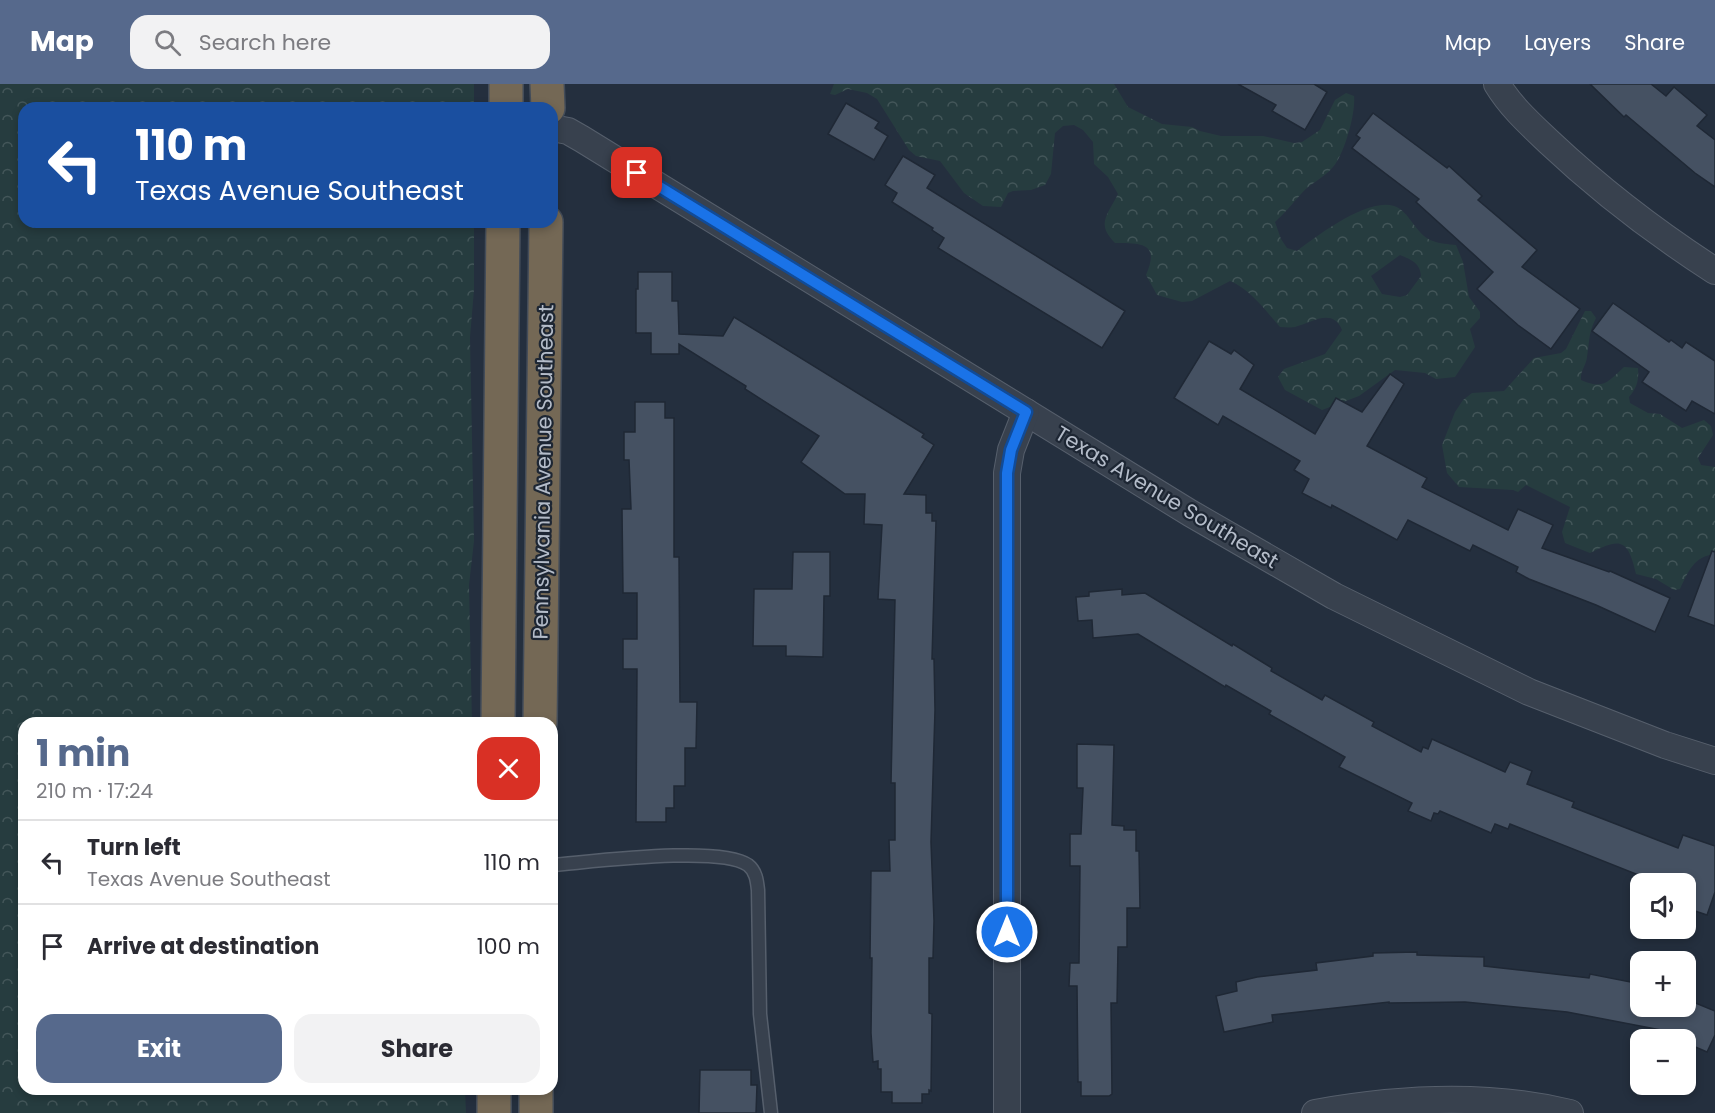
<!DOCTYPE html>
<meta charset="utf-8">
<style>
:root{--surface:#fff;--page:#f2f2f3;--text:#2b2b33;--muted:#7c7c81;--line:#e1e1e2;--accent:#56698c}
body{margin:0;font-family:Poppins,sans-serif;background:var(--page);color:var(--text);height:100vh;display:flex;flex-direction:column;font-size:22px;white-space:nowrap}
*{box-sizing:border-box;margin:0}
p{font-size:20px;color:var(--muted)}
.icon{flex:none;width:33px;height:33px;fill:none;stroke:currentColor;stroke-width:2;stroke-linecap:round;stroke-linejoin:round}
.map{position:relative;flex:1;overflow:hidden}
.side{position:absolute;left:18px;top:633px;width:540px;height:378px;display:flex;flex-direction:column;background:var(--surface);border-radius:18px;box-shadow:0 3px 9px #0003}
.side>*{flex:none}
.guide{position:absolute;left:18px;top:18px;width:540px;height:126px;border-radius:18px;box-shadow:0 3px 9px #0003;background:#1a4fa0;color:#fff;overflow:hidden}
.buttons{position:absolute;left:1630px;top:789px;display:grid;gap:12px}
.buttons a{display:grid;place-items:center;width:66px;height:66px;border-radius:12px;background:var(--surface);box-shadow:0 3px 9px #0003;font-size:30px}
.pin{position:absolute;display:grid;place-items:center;width:51px;height:51px;color:#fff;margin:-26px;border-radius:12px;box-shadow:0 3px 9px #0006}
.me{position:absolute;width:66px;margin:-33px;rotate:0deg;stroke-linejoin:round;filter:drop-shadow(0 0 4px #0008)}
.turn{display:flex;align-items:center;gap:21px;height:126px;padding:0 18px;font-size:27px}
.turn .icon{width:78px;height:78px;stroke-width:2.5}
.turn b{display:block;font-size:42px;line-height:51px}
.round{display:grid;place-items:center;flex:none;width:63px;height:63px;border-radius:18px;background:var(--page)}
.overview{display:flex;align-items:center;justify-content:space-between;height:102px;padding:0 18px}
h1{font-size:36px;font-weight:700;line-height:45px;color:var(--accent)}
.primary-button{display:flex;gap:12px;margin-top:auto;padding:12px 18px}
.primary-button a{flex:1;height:69px;border-radius:18px;background:var(--accent);color:#fff;font-size:24px;font-weight:700;line-height:69px;text-align:center}
.primary-button a+a{background:var(--page);color:var(--text)}
ul{padding:0;list-style:none}
li{display:flex;align-items:center;gap:18px;height:84px;padding:0 18px;border-top:2px solid var(--line)}
li div{flex:1}
li b{display:block;font-size:22px}
li em{font-style:normal}
header{display:flex;align-items:center;gap:36px;box-sizing:border-box;height:84px;padding:0 30px;background:var(--accent);color:#fff}
header strong{font-size:28px}
nav{display:flex;gap:33px;margin-inline-start:auto;font-size:21px}
.search{width:420px;height:54px;background:var(--page);display:flex;align-items:center;gap:15px;box-sizing:border-box;padding:0 21px;border-radius:18px;color:var(--muted);font-size:22px}
.map>svg:first-child{display:block}
.forest{fill:url(#forest-crowns);fill-rule:evenodd}
.building{fill:#455162;stroke:#1f2835;stroke-width:1.5}
.lines{fill:none;stroke-linecap:round;stroke-linejoin:round}
.lane-casing{stroke:#565f6c;stroke-width:15}
.street-casing{stroke:#565f6c;stroke-width:28}
.highway-casing{stroke:#434c59;stroke-width:36}
.lane{stroke:#38414e;stroke-width:12}
.street{stroke:#38414e;stroke-width:26}
.highway{stroke:#746855;stroke-width:33}
.route-casing{stroke:#114b97;stroke-width:15}
.route{stroke:#1a73e8;stroke-width:10}
.labels{text-anchor:middle;dominant-baseline:central;stroke-width:4.5;stroke-linejoin:round;paint-order:stroke}
.street-label{font-size:21px;fill:#b4bcc9;stroke:#1d2633}
</style>
<header>
<strong>Map</strong>
<div class="search"><svg class="icon" aria-label="search" viewBox="0 0 24 24"><circle cx="10" cy="10" r="6"/><path d="M15 15l6 6"/></svg>Search here</div>
<nav><a>Map</a><a>Layers</a><a>Share</a></nav>
</header>
<div class="map">
<svg width="1715" height="1029" viewBox="0 0 1715 1029">
<defs>
<pattern id="forest-crowns" width="20" height="18" patternUnits="userSpaceOnUse" patternTransform="scale(1.5)"><rect width="20" height="18" fill="#263c3f"/><path d="M2 6a3 3 0 1 1 6 0M12 15a3 3 0 1 1 6 0" fill="none" stroke="#435659"/></pattern>
</defs>
<rect width="100%" height="100%" fill="#242f3e"/>
<g class="forest">
<polygon points="0,0 474,0 474,24 24,24 24,138 474,138 474,206 470,253 474,457 469,501 472,639 24,639 24,1005 465,1005 466,1029 0,1029"/>
<path d="M834 0H1114L1128 23 1162 40 1192 43 1200 47 1221 52H1263L1294 59 1302 58 1320 46 1335 16 1346 9 1354 12C1356 29 1344 71 1333 83 1324 94 1309 100 1301 110 1292 120 1285 129 1275 138L1281 155 1287 164 1297 167C1317 152 1375 107 1400 125 1412 134 1418 152 1433 157 1440 160 1448 160 1456 161L1463 178 1469 213 1480 228V234L1470 245 1475 263 1455 293 1436 295 1425 289 1395 286 1359 312 1322 326 1285 306 1278 293 1284 285 1325 270 1342 246C1333 223 1311 239 1295 243 1290 244 1285 243 1280 243 1265 226 1251 206 1230 197L1192 217 1182 218 1157 211 1146 191C1160 159 1142 159 1115 159 1096 140 1107 132 1118 110L1108 93 1094 80 1093 58 1083 46 1074 41 1063 42 1055 49 1051 90 1045 101 1031 106 1013 107 1008 109 1001 123 983 122 964 109 940 77 916 72 909 66 877 15 867 9 848 5 835 11 830 10ZM1400 171C1412 176 1420 179 1421 192L1407 211 1400 213 1382 210 1371 192Z"/>
<path d="M1585 227H1591L1596 234C1588 250 1590 256 1587 273 1586 282 1580 287 1581 296 1603 306 1608 298 1624 283L1638 284C1639 296 1637 304 1629 313L1630 319 1648 329 1660 330 1682 344 1704 336 1711 342 1713 351 1698 374 1701 381 1715 383V470C1694 472 1688 488 1680 505L1674 506 1656 495 1636 490C1628 455 1621 453 1590 469L1565 459 1562 448 1570 423 1526 401 1518 408 1513 406 1459 403 1447 389 1442 361 1455 328 1463 316 1472 309 1504 307 1534 274 1561 269 1566 265Z"/>
</g>
<g class="building">
<polygon points="1238,0 1314,0 1327,8 1305,46 1272,27 1276,21"/>
<polygon points="1590,0 1651,0 1666,12 1674,3 1707,31 1697,42 1715,56 1715,103 1695,89 1626,31 1624,33"/>
<polygon points="846,19 879,38 875,44 888,52 874,76 828,50"/>
<polygon points="1373,29 1447,84 1449,82 1482,112 1478,116 1537,166 1522,183 1580,225 1551,265 1518,241 1477,205 1493,188 1416,118 1419,115 1352,64 1360,54 1356,51"/>
<polygon points="903,72 935,91 927,104 1125,227 1102,264 938,164 944,154 932,146 933,144 892,118 897,109 885,101"/>
<polygon points="638,188 672,188 672,217 678,217 679,250 723,252 734,233 924,350 922,353 934,361 904,410 926,411 926,429 932,429 932,437 936,437 932,575 934,575 935,626 931,758 934,837 933,874 929,874 929,929 932,930 931,1007 929,1006 929,1010 922,1010 922,1019 892,1019 892,1008 881,1008 881,985 878,985 878,977 873,978 871,949 872,874 870,874 871,787 890,787 889,756 895,756 895,699 891,699 895,516 878,515 882,441 864,440 865,410 845,410 801,378 819,352 745,305 746,302 679,260 679,270 651,270 651,249 636,249 636,205 638,205"/>
<polygon points="1613,219 1669,258 1671,256 1682,264 1686,258 1715,277 1715,330 1692,317 1686,327 1642,298 1649,288 1592,247"/>
<polygon points="1209,257 1231,270 1234,266 1254,281 1240,305 1315,350 1336,314 1362,328 1390,290 1404,300 1367,362 1427,394 1422,403 1508,446 1518,425 1553,441 1542,464 1609,488 1610,487 1670,514 1655,548 1596,521 1529,495 1516,488 1518,483 1473,461 1470,467 1408,436 1397,456 1332,421 1331,424 1302,409 1309,395 1294,386 1300,377 1223,332 1218,341 1174,314"/>
<polygon points="635,318 665,318 665,334 674,334 674,473 679,473 680,618 697,618 696,664 685,664 685,702 674,702 674,724 666,724 666,738 636,738 637,585 623,585 623,555 637,555 637,509 623,509 622,425 631,425 629,376 624,376 624,348 635,348"/>
<polygon points="1712,467 1715,468 1715,542 1688,532"/>
<polygon points="793,468 830,468 830,512 824,512 823,573 786,572 786,562 753,562 754,505 792,505"/>
<polygon points="1122,505 1122,511 1145,509 1232,562 1233,560 1272,584 1271,587 1322,616 1325,611 1374,638 1372,642 1421,668 1423,663 1428,665 1432,655 1505,688 1510,678 1532,687 1527,700 1574,718 1572,723 1678,764 1683,751 1715,762 1715,808 1707,831 1686,824 1686,800 1661,800 1510,740 1508,745 1495,740 1491,749 1440,727 1438,730 1434,729 1431,737 1408,727 1412,719 1339,683 1345,673 1269,630 1271,627 1226,601 1225,603 1138,550 1093,554 1092,536 1078,537 1076,513 1089,512 1089,508"/>
<polygon points="1077,660 1114,661 1112,741 1124,742 1124,746 1136,746 1136,767 1139,767 1140,824 1127,824 1127,863 1118,863 1117,919 1111,919 1112,1010 1109,1012 1081,1012 1081,998 1078,998 1077,902 1069,902 1070,879 1079,879 1080,782 1070,782 1070,750 1081,750 1083,704 1077,704"/>
<polygon points="1417,868 1417,871 1484,873 1484,882 1589,894 1590,890 1641,900 1641,922 1686,922 1686,915 1715,927 1715,951 1707,968 1686,959 1686,956 1675,956 1677,949 1567,928 1465,918 1389,919 1389,918 1272,931 1273,938 1224,948 1216,912 1237,907 1236,898 1257,893 1317,886 1316,879 1373,872 1373,869"/>
<polygon points="700,986 751,986 751,1001 757,1001 756,1029 699,1029"/>
</g>
<g class="lines">
<defs>
<path id="lane" d="M552 781C591 778 720 761 748 781 756 787 757 797 758 806L760 930 771 1029"/>
<g id="street">
<path d="M1497 0C1511 23 1529 39 1549 58 1600 106 1656 149 1715 187"/>
<polyline points="552,44 568,47 582,55 1190,429 1334,512 1529,608 1665,661 1715,677"/>
<polyline points="1007,1029 1007,389 1011,366 1026,328"/>
<path d="M1315 1029C1398 1014 1487 1009 1570 1029"/>
</g>
<g id="highway">
<polyline points="547,0 548,24"/>
<polyline points="506,24 506,0"/>
<polyline points="498,639 503,138"/>
<polyline points="540,639 546,138"/>
<polyline points="494,1029 494,1005"/>
<polyline points="536,1029 536,1005"/>
</g>
</defs>
<use href="#lane" class="lane-casing"/>
<use href="#street" class="street-casing"/>
<use href="#highway" class="highway-casing"/>
<use href="#lane" class="lane"/>
<use href="#street" class="street"/>
<use href="#highway" class="highway"/>
</g>
<g class="lines">
<defs>
<polyline id="route" points="637,89 1026,328 1011,366 1007,389 1007,848"/>
</defs>
<use href="#route" class="route-casing"/>
<use href="#route" class="route"/>
</g>
<g class="labels">
<g class="street-label">
<text transform="translate(543 388) rotate(-89)">Pennsylvania Avenue Southeast</text>
<text transform="translate(1167 413) rotate(31)">Texas Avenue Southeast</text>
</g>
</g>
</svg>
<div class="buttons">
<a><svg class="icon" aria-label="sound" viewBox="0 0 24 24"><path d="M4 9h4l5-4v14l-5-4H4zM17 9q2 3 0 6"/></svg></a>
<a>+</a>
<a>−</a>
</div>
<div class="pin" style="left:637px;top:89px;background:#d93025"><svg class="icon" aria-label="arrive" viewBox="0 0 24 24"><path d="M6 21V4h12l-3 4 3 4H6"/></svg></div>
<svg class="me" style="left:1007px;top:848px" viewBox="-20 -20 40 40"><circle r="17" fill="#1a73e8" stroke="#fff" stroke-width="3"/><path d="M0-11L8 9 0 5-8 9z" fill="#fff"/></svg>
<div class="guide">
<div class="turn"><svg class="icon" aria-label="left" viewBox="0 0 24 24"><path d="M17 20v-9H6M10 6l-5 5 5 5"/></svg><div><b>110 m</b>Texas Avenue Southeast</div></div>
</div>
<section class="side">
<div class="overview"><div><h1>1 min</h1><p>210 m · 17:24</p></div><a class="round" style="background:#d93025;color:#fff"><svg class="icon" aria-label="close" viewBox="0 0 24 24"><path d="M6 6l12 12M18 6L6 18"/></svg></a></div>
<ul>
<li><svg class="icon" aria-label="left" viewBox="0 0 24 24"><path d="M17 20v-9H6M10 6l-5 5 5 5"/></svg><div><b>Turn left</b><p>Texas Avenue Southeast</p></div><em>110 m</em></li>
<li><svg class="icon" aria-label="arrive" viewBox="0 0 24 24"><path d="M6 21V4h12l-3 4 3 4H6"/></svg><div><b>Arrive at destination</b></div><em>100 m</em></li>
</ul>
<div class="primary-button"><a>Exit</a><a>Share</a></div>
</section>
</div>
